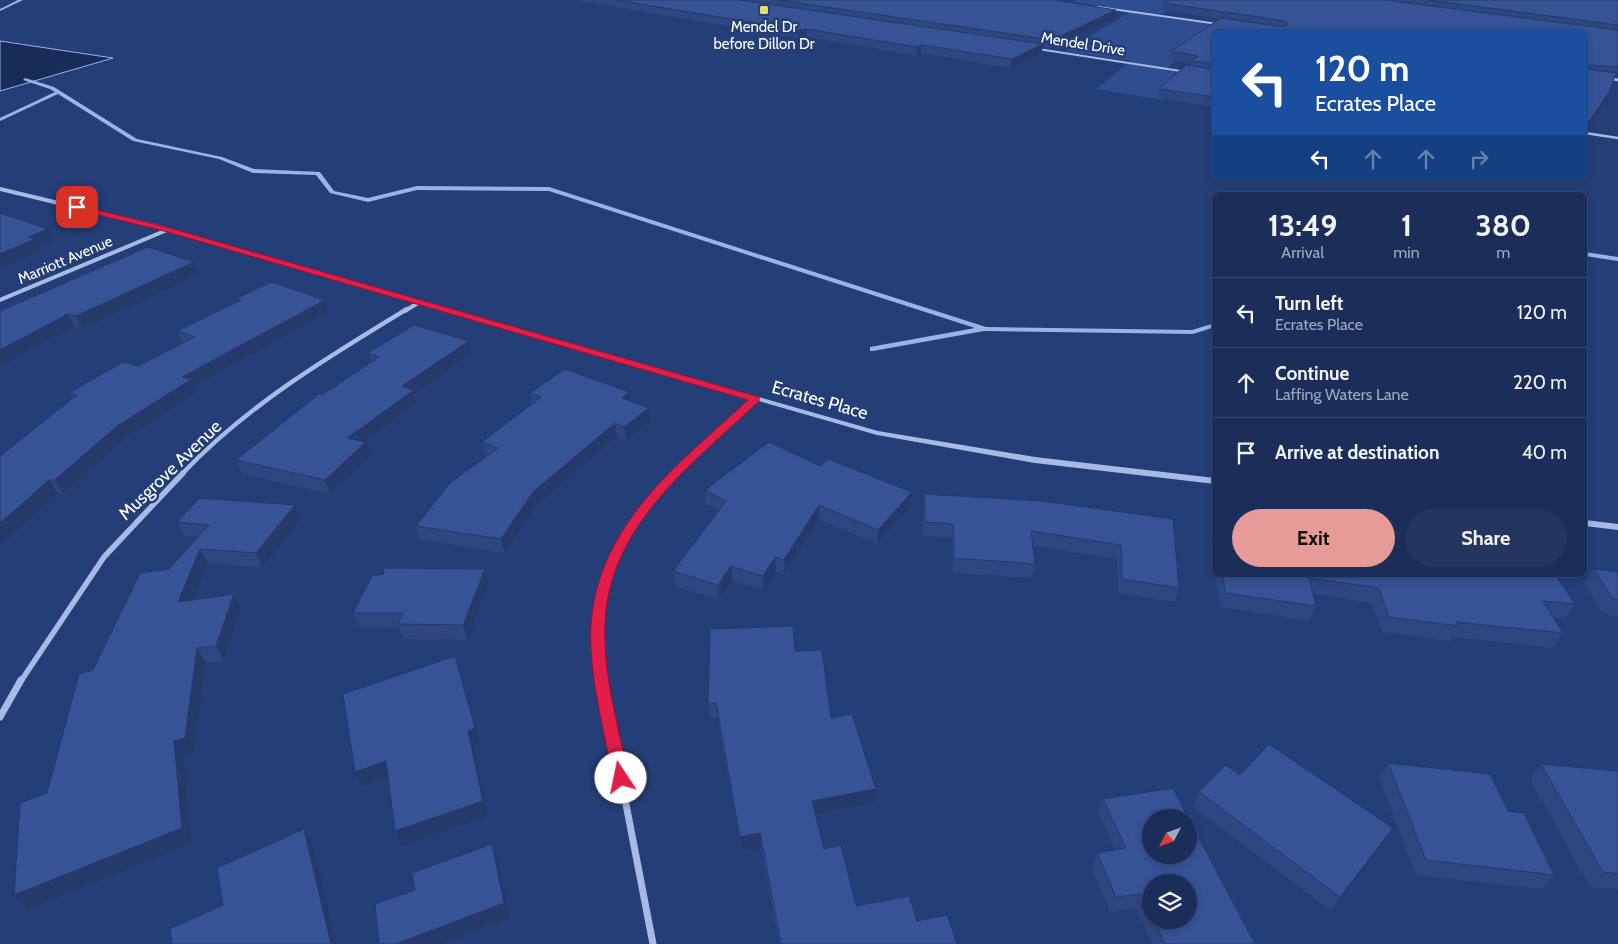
<!DOCTYPE html>
<style>
:root{--surface:#1b2e5a;--page:#243660;--text:#f1f3f6;--muted:#a0a8bb;--line:#394a70;--accent:#e69b98}
body{margin:0;font-family:Cabin,sans-serif;background:var(--page);color:var(--text);height:100vh;display:flex;flex-direction:column;font-size:19px;white-space:nowrap}
*{box-sizing:border-box;margin:0}
p{font-size:16px;color:var(--muted)}
.icon{flex:none;width:28px;height:28px;fill:none;stroke:currentColor;stroke-width:2;stroke-linecap:round;stroke-linejoin:round}
.map{position:relative;flex:1;overflow:hidden}
.details{position:absolute;left:1212px;top:192px;width:375px;height:385px;display:flex;flex-direction:column;background:var(--surface);border-radius:8px;box-shadow:0 2px 8px #0003,0 0 0 1px var(--line)}
.details>*{flex:none}
.banner{position:absolute;left:1212px;top:30px;width:375px;height:152px;border-radius:8px;box-shadow:0 2px 8px #0003,0 0 0 1px var(--line);background:#1a4fa0;color:#fff;overflow:hidden}
.needle{width:32px;rotate:229deg}
.tools{position:absolute;left:1142px;top:809px;display:grid;gap:10px}
.tools a{display:grid;place-items:center;width:55px;height:55px;border-radius:50%;background:var(--surface);box-shadow:0 2px 8px #0003,0 0 0 1px var(--line);font-size:25px}
.pin{position:absolute;display:grid;place-items:center;width:42px;height:42px;color:#fff;margin:-21px;border-radius:10px;box-shadow:0 2px 8px #0006}
.me{position:absolute;width:55px;margin:-28px;rotate:349deg;stroke-linejoin:round;filter:drop-shadow(0 0 4px #0008)}
.turn{display:flex;align-items:center;gap:18px;height:105px;padding:0 20px;font-size:22px}
.turn .icon{width:65px;height:65px;stroke-width:2.5}
.turn b{display:block;font-size:35px;line-height:42px}
.lanes{display:flex;align-items:center;height:48px;padding:0 20px;background:#0003;justify-content:center;gap:25px;direction:ltr}
.lanes .off{opacity:.35}
.eta{display:flex;justify-content:space-evenly;align-items:center;height:85px;text-align:center}
.eta b{font-size:30px;font-weight:700;line-height:35px}
.button{display:flex;gap:10px;margin-top:auto;padding:10px 20px}
.button a{flex:1;height:58px;border-radius:30px;background:var(--accent);color:#111;font-size:20px;font-weight:700;line-height:58px;text-align:center}
.button a+a{background:var(--page);color:var(--text)}
ul{padding:0;list-style:none}
li{display:flex;align-items:center;gap:15px;height:70px;padding:0 20px;border-top:1px solid var(--line)}
li div{flex:1}
li b{display:block;font-size:19px}
li em{font-style:normal}
.map>svg:first-child{display:block}
.green{fill:#2f4e90}
.water{fill:#192c59;stroke:#9ab3e4}
.lines{fill:none;stroke-linecap:round;stroke-linejoin:round}
.stream{fill:#9ab3e4;fill-rule:evenodd}
.minor-far5{stroke:#a6bae3;stroke-width:2}
.minor-far4{stroke:#a6bae3;stroke-width:2.5}
.minor-far3{stroke:#a6bae3;stroke-width:4}
.minor-far2{stroke:#a6bae3;stroke-width:4.5}
.minor-far1{stroke:#a6bae3;stroke-width:5.5}
.minor{stroke:#a6bae3;stroke-width:7}
.tertiary{fill:#a6bae3;fill-rule:evenodd}
.wall{fill:#2e4780;fill-rule:evenodd}
.shaded-wall{fill:#253a68}
.building{fill:#355395;stroke:#253a68}
.route{fill:#e11d48;stroke:#92132f}
.poi-dot{fill:#edd86a;stroke:#243e78;stroke-width:2}
.labels{text-anchor:middle;dominant-baseline:central;stroke-width:5;stroke-linejoin:round;paint-order:stroke}
.far-poi-label{font-size:15px;fill:#fff;stroke:#243e78}
.far-street-label{font-size:15px;fill:#fff;stroke:#243e78}
.street-label{font-size:18px;fill:#fff;stroke:#243e78}
</style>
<div class="map">
<svg width="1618" height="944" viewBox="0 0 1618 944">
<rect width="100%" height="100%" fill="#243e78"/>
<polygon class="green" points="1077,0 1185,0 1157,17 1217,25 1165,70 1188,74 1163,100 1096,89 1131,61 1066,51 1131,11 1072,2"/>
<polygon class="water" points="0,41 113,58 0,91"/>
<g class="lines">
<g class="stream">
<polygon points="18,0 23,0 0,11 0,9"/>
<polygon points="25,78 54,87 137,139 222,157 254,169 320,172 334,191 368,198 417,186 549,187 986,327 1192,330 1215,323 1215,327 1193,334 984,331 873,351 870,351 870,347 975,328 549,191 417,190 368,202 330,193 316,175 253,173 219,159 133,141 58,94 0,121 0,118 55,92 50,89 23,80"/>
<polygon points="1585,252 1618,257 1618,261 1585,256"/>
</g>
<g class="minor-far5">
<polyline points="1098,7 1218,24"/>
<polyline points="1038,49 1187,72"/>
<polyline points="1608,78 1618,80"/>
</g>
<g class="minor-far4">
<polyline points="1614,79 1618,80"/>
<polyline points="1585,133 1618,138"/>
</g>
<g class="minor-far3">
<polyline points="0,189 167,229"/>
<polyline points="0,300 167,230"/>
<polyline points="405,311 418,303"/>
</g>
<g class="minor-far2">
<path d="M182 474C246 406 328 357 407 309"/>
<polyline points="674,474 756,399"/>
</g>
<g class="minor-far1">
<polyline points="21,681 104,557 183,473"/>
<path d="M603 681C586 594 615 534 675 473"/>
</g>
<g class="minor">
<polyline points="602,680 653,944"/>
<polyline points="0,717 21,680"/>
</g>
<g class="tertiary">
<polygon points="165,229 169,229 878,431 1035,457 1215,478 1215,484 1035,463 877,435 165,231"/>
<polygon points="1585,520 1618,524 1618,530 1585,526"/>
</g>
</g>
<g class="wall">
<polygon points="573,0 1055,0 1115,17 1051,48 1042,47 1042,53 1010,68 921,53 917,56 807,37 798,38"/>
<polygon points="1169,0 1618,0 1618,69 1606,100 1215,32 1215,107 1157,98 1159,89 1191,66 1191,64 1169,59 1171,51 1219,19 1162,10 1163,3"/>
<polygon points="199,274 82,329 74,326 0,367 0,311"/>
<polygon points="237,298 325,300 329,312 195,386 198,392 124,440 63,494 58,494 0,547 0,456 73,398 69,393 138,366 182,343 177,331 238,301"/>
<polygon points="469,341 472,354 415,394 417,403 365,442 371,456 330,494 242,474 236,460 322,395 371,362 368,353"/>
<polygon points="629,392 630,400 651,421 626,441 617,437 537,506 505,553 420,540 416,526 487,457 485,456 482,442 532,404 530,393"/>
<polygon points="820,466 912,492 911,507 877,544 819,519 784,574 776,572 764,590 732,581 719,600 675,586 673,571 719,511 706,504 705,490"/>
<polygon points="924,494 1173,519 1179,588 1175,602 1118,593 1117,559 1033,546 1035,564 1032,578 953,573 952,538 923,536 923,508"/>
<polygon points="301,519 262,568 208,563 193,600 241,609 224,661 206,663 194,753 183,756 192,843 28,910 47,793 93,670 169,569 197,537 185,536 177,522"/>
<polygon points="1214,522 1215,522 1215,573 1210,536"/>
<polygon points="485,569 489,583 468,640 403,639 399,628 359,627 353,613"/>
<polygon points="1594,569 1618,572 1618,616 1602,614 1584,583"/>
<polygon points="1215,575 1551,575 1575,604 1565,619 1554,618 1563,633 1553,648 1452,637 1450,641 1382,632 1372,603 1313,594 1316,606 1309,621 1220,607"/>
<polygon points="795,651 875,803 815,815 824,849 856,906 917,921 957,944 779,944 761,848 742,851 717,718 710,719 708,704"/>
<polygon points="1388,763 1508,811 1554,875 1542,889 1416,875 1379,778"/>
<polygon points="1541,764 1618,771 1618,889 1590,887 1530,779"/>
<polygon points="1199,792 1393,828 1384,843 1331,911 1193,807"/>
<path d="M1103 799 1255 944H1152L1136 908 1110 912 1092 868 1097 853 1115 850 1098 813ZM1151 882 1189 920H1151Z"/>
</g>
<g class="shaded-wall">
<polygon points="1116,10 1115,17 1051,48 1052,40"/>
<polygon points="807,29 807,37 798,38 798,30"/>
<polygon points="1043,44 1042,53 1010,68 1012,59"/>
<polygon points="922,45 921,53 917,56 917,47"/>
<polygon points="1610,90 1606,100 1585,131 1585,128"/>
<polygon points="48,229 54,241 39,247 41,251 0,269 0,254 28,237"/>
<polygon points="194,262 199,274 82,329 76,316"/>
<polygon points="325,300 329,312 195,386 198,392 124,440 63,494 55,480 117,426 182,377"/>
<polygon points="68,314 74,326 0,367 0,350"/>
<polygon points="469,341 472,354 415,394 417,403 352,452 347,438 402,386"/>
<polygon points="629,392 631,406 622,398"/>
<polygon points="649,408 651,421 626,441 624,427"/>
<polygon points="615,423 617,437 537,506 505,553 501,539 533,492"/>
<polygon points="366,442 371,456 330,494 325,480"/>
<polygon points="49,480 58,494 0,547 0,523"/>
<polygon points="912,492 911,507 877,544 878,530"/>
<polygon points="295,505 301,519 262,568 256,553"/>
<polygon points="819,505 819,519 784,574 784,560"/>
<polygon points="200,549 208,563 187,617 178,602"/>
<polygon points="775,557 776,572 764,590 763,576"/>
<polygon points="731,566 732,581 719,600 718,585"/>
<polygon points="485,569 489,583 468,640 463,625"/>
<polygon points="234,594 241,609 224,661 216,646"/>
<polygon points="197,648 206,663 194,753 183,756 192,843 28,910 14,895 174,741"/>
<polygon points="455,656 480,743 473,746 488,816 401,846 395,831"/>
<polygon points="386,761 392,775 362,787 355,772"/>
<polygon points="876,789 875,803 812,815 812,801"/>
<polygon points="1393,828 1384,843 1331,911 1340,897"/>
<polygon points="304,829 313,844 336,944 331,944"/>
<polygon points="760,833 761,848 742,851 740,837"/>
<polygon points="492,844 497,858 510,917 440,944 396,944"/>
</g>
<g class="building">
<polygon points="616,0 740,0 1043,44 1012,59 922,45 917,47 807,29 798,30"/>
<polygon points="778,0 1055,0 1116,10 1052,40"/>
<polygon points="1169,0 1385,0 1618,30 1618,67 1587,65 1588,69 1616,73 1610,90 1585,128 1585,32 1215,32 1215,64 1192,61 1198,56 1171,51 1221,18 1285,27 1288,24 1286,21 1163,3"/>
<polygon points="1428,0 1618,0 1618,25"/>
<polygon points="1186,65 1215,69 1215,97 1159,89"/>
<polygon points="0,213 48,229 28,237 35,239 0,254"/>
<polygon points="148,247 194,262 76,316 68,314 0,350 0,311"/>
<polygon points="271,282 325,300 182,377 192,379 117,426 55,480 49,480 0,523 0,456 77,395 69,393 123,362 138,366 195,337 177,331 241,300 237,298"/>
<polygon points="414,325 469,341 402,386 414,390 347,438 366,442 325,480 236,460 319,394 322,395 379,357 368,353"/>
<polygon points="565,369 629,392 622,398 649,408 624,427 615,423 533,492 501,539 416,526 450,483 498,448 482,442 541,397 530,393"/>
<polygon points="769,442 820,466 828,459 912,492 878,530 819,505 784,560 775,557 763,576 731,566 718,585 673,571 726,501 705,490"/>
<polygon points="924,494 1042,501 1173,519 1179,588 1122,579 1121,545 1031,531 1035,564 954,558 953,524 925,522"/>
<polygon points="200,498 295,505 256,553 200,549 178,602 234,594 216,646 197,648 185,738 174,741 182,828 14,895 20,803 47,793 79,674 93,670 140,573 169,569 209,525 177,522"/>
<polygon points="383,568 485,569 463,625 398,624 403,613 353,613 372,576 384,574"/>
<polygon points="1594,569 1618,572 1618,600 1613,599"/>
<polygon points="1223,575 1551,575 1556,576 1575,604 1543,601 1563,633 1456,622 1458,626 1389,617 1379,588 1309,578 1316,606 1225,593"/>
<polygon points="793,626 795,651 822,650 831,718 852,714 876,789 812,801 824,849 841,845 856,906 909,896 917,921 947,915 957,944 781,944 760,833 740,837 716,703 708,704 710,629"/>
<polygon points="455,656 475,728 468,731 483,801 395,831 386,761 355,772 343,694"/>
<polygon points="1269,744 1393,828 1340,897 1199,792 1226,765 1240,775"/>
<polygon points="1388,763 1490,774 1508,811 1524,813 1554,875 1426,860"/>
<polygon points="1541,764 1618,771 1618,874 1603,872"/>
<polygon points="1173,788 1188,818 1151,818 1151,855 1189,855 1189,819 1255,944 1165,944 1154,920 1189,920 1189,882 1151,882 1151,914 1142,894 1116,897 1097,853 1126,848 1103,799"/>
<polygon points="304,829 331,944 172,944 170,929 223,905 217,868"/>
<polygon points="492,844 504,903 396,944 379,944 375,904 415,890 412,873"/>
</g>
<path class="route" d="M77 205 170 228 759 397V401C693 464 608 525 605 625 603 676 619 729 629 778L627 783 621 785 616 783 613 778C604 730 588 673 591 624 599 522 679 464 748 400L164 231 74 209 73 207Z"/>
<rect class="poi-dot" x="759" y="5" width="10" height="10" rx="2.5"/>
<g class="labels">
<g class="far-poi-label">
<text x="764" y="27">Mendel Dr<tspan x="764" dy="17">before Dillon Dr</tspan></text>
</g>
<g class="far-street-label">
<text transform="translate(1083 44) rotate(9)">Mendel Drive</text>
<text transform="translate(65 260) rotate(-23)">Marriott Avenue</text>
</g>
<g class="street-label">
<text transform="translate(820 400) rotate(16)">Ecrates Place</text>
<text transform="translate(170 470) rotate(-44)">Musgrove Avenue</text>
</g>
</g>
</svg>
<div class="tools">
<a><svg class="needle" viewBox="-14 -14 28 28"><path d="M0-13l5 13h-10z" fill="#e53935"/><path d="M0 13l5-13h-10z" fill="#a0a8bb"/></svg></a>
<a><svg class="icon" aria-label="layers" viewBox="0 0 24 24"><path d="M12 4l9 5-9 5-9-5zM3 14l9 5 9-5"/></svg></a>
</div>
<div class="pin" style="left:77px;top:207px;background:#d93025"><svg class="icon" aria-label="arrive" viewBox="0 0 24 24"><path d="M6 21V4h12l-3 4 3 4H6"/></svg></div>
<svg class="me" style="left:621px;top:778px" viewBox="-20 -20 40 40"><circle r="19" fill="#fff"/><path d="M0-13L10 11 0 6-10 11z" fill="#e11d48"/></svg>
<div class="banner">
<div class="turn"><svg class="icon" aria-label="left" viewBox="0 0 24 24"><path d="M17 20v-9H6M10 6l-5 5 5 5"/></svg><div><b>120 m</b>Ecrates Place</div></div>
<div class="lanes"><svg class="icon" aria-label="left" viewBox="0 0 24 24"><path d="M17 20v-9H6M10 6l-5 5 5 5"/></svg><svg class="icon off" aria-label="ahead" viewBox="0 0 24 24"><path d="M12 20V5M6 11l6-6 6 6"/></svg><svg class="icon off" aria-label="ahead" viewBox="0 0 24 24"><path d="M12 20V5M6 11l6-6 6 6"/></svg><svg class="icon off" aria-label="right" viewBox="0 0 24 24"><path d="M7 20v-9h11M14 6l5 5-5 5"/></svg></div>
</div>
<section class="details">
<div class="eta">
<div><b>13:49</b><p>Arrival</p></div>
<div><b>1</b><p>min</p></div>
<div><b>380</b><p>m</p></div>
</div>
<ul>
<li><svg class="icon" aria-label="left" viewBox="0 0 24 24"><path d="M17 20v-9H6M10 6l-5 5 5 5"/></svg><div><b>Turn left</b><p>Ecrates Place</p></div><em>120 m</em></li>
<li><svg class="icon" aria-label="ahead" viewBox="0 0 24 24"><path d="M12 20V5M6 11l6-6 6 6"/></svg><div><b>Continue</b><p>Laffing Waters Lane</p></div><em>220 m</em></li>
<li><svg class="icon" aria-label="arrive" viewBox="0 0 24 24"><path d="M6 21V4h12l-3 4 3 4H6"/></svg><div><b>Arrive at destination</b></div><em>40 m</em></li>
</ul>
<div class="button"><a>Exit</a><a>Share</a></div>
</section>
</div>
